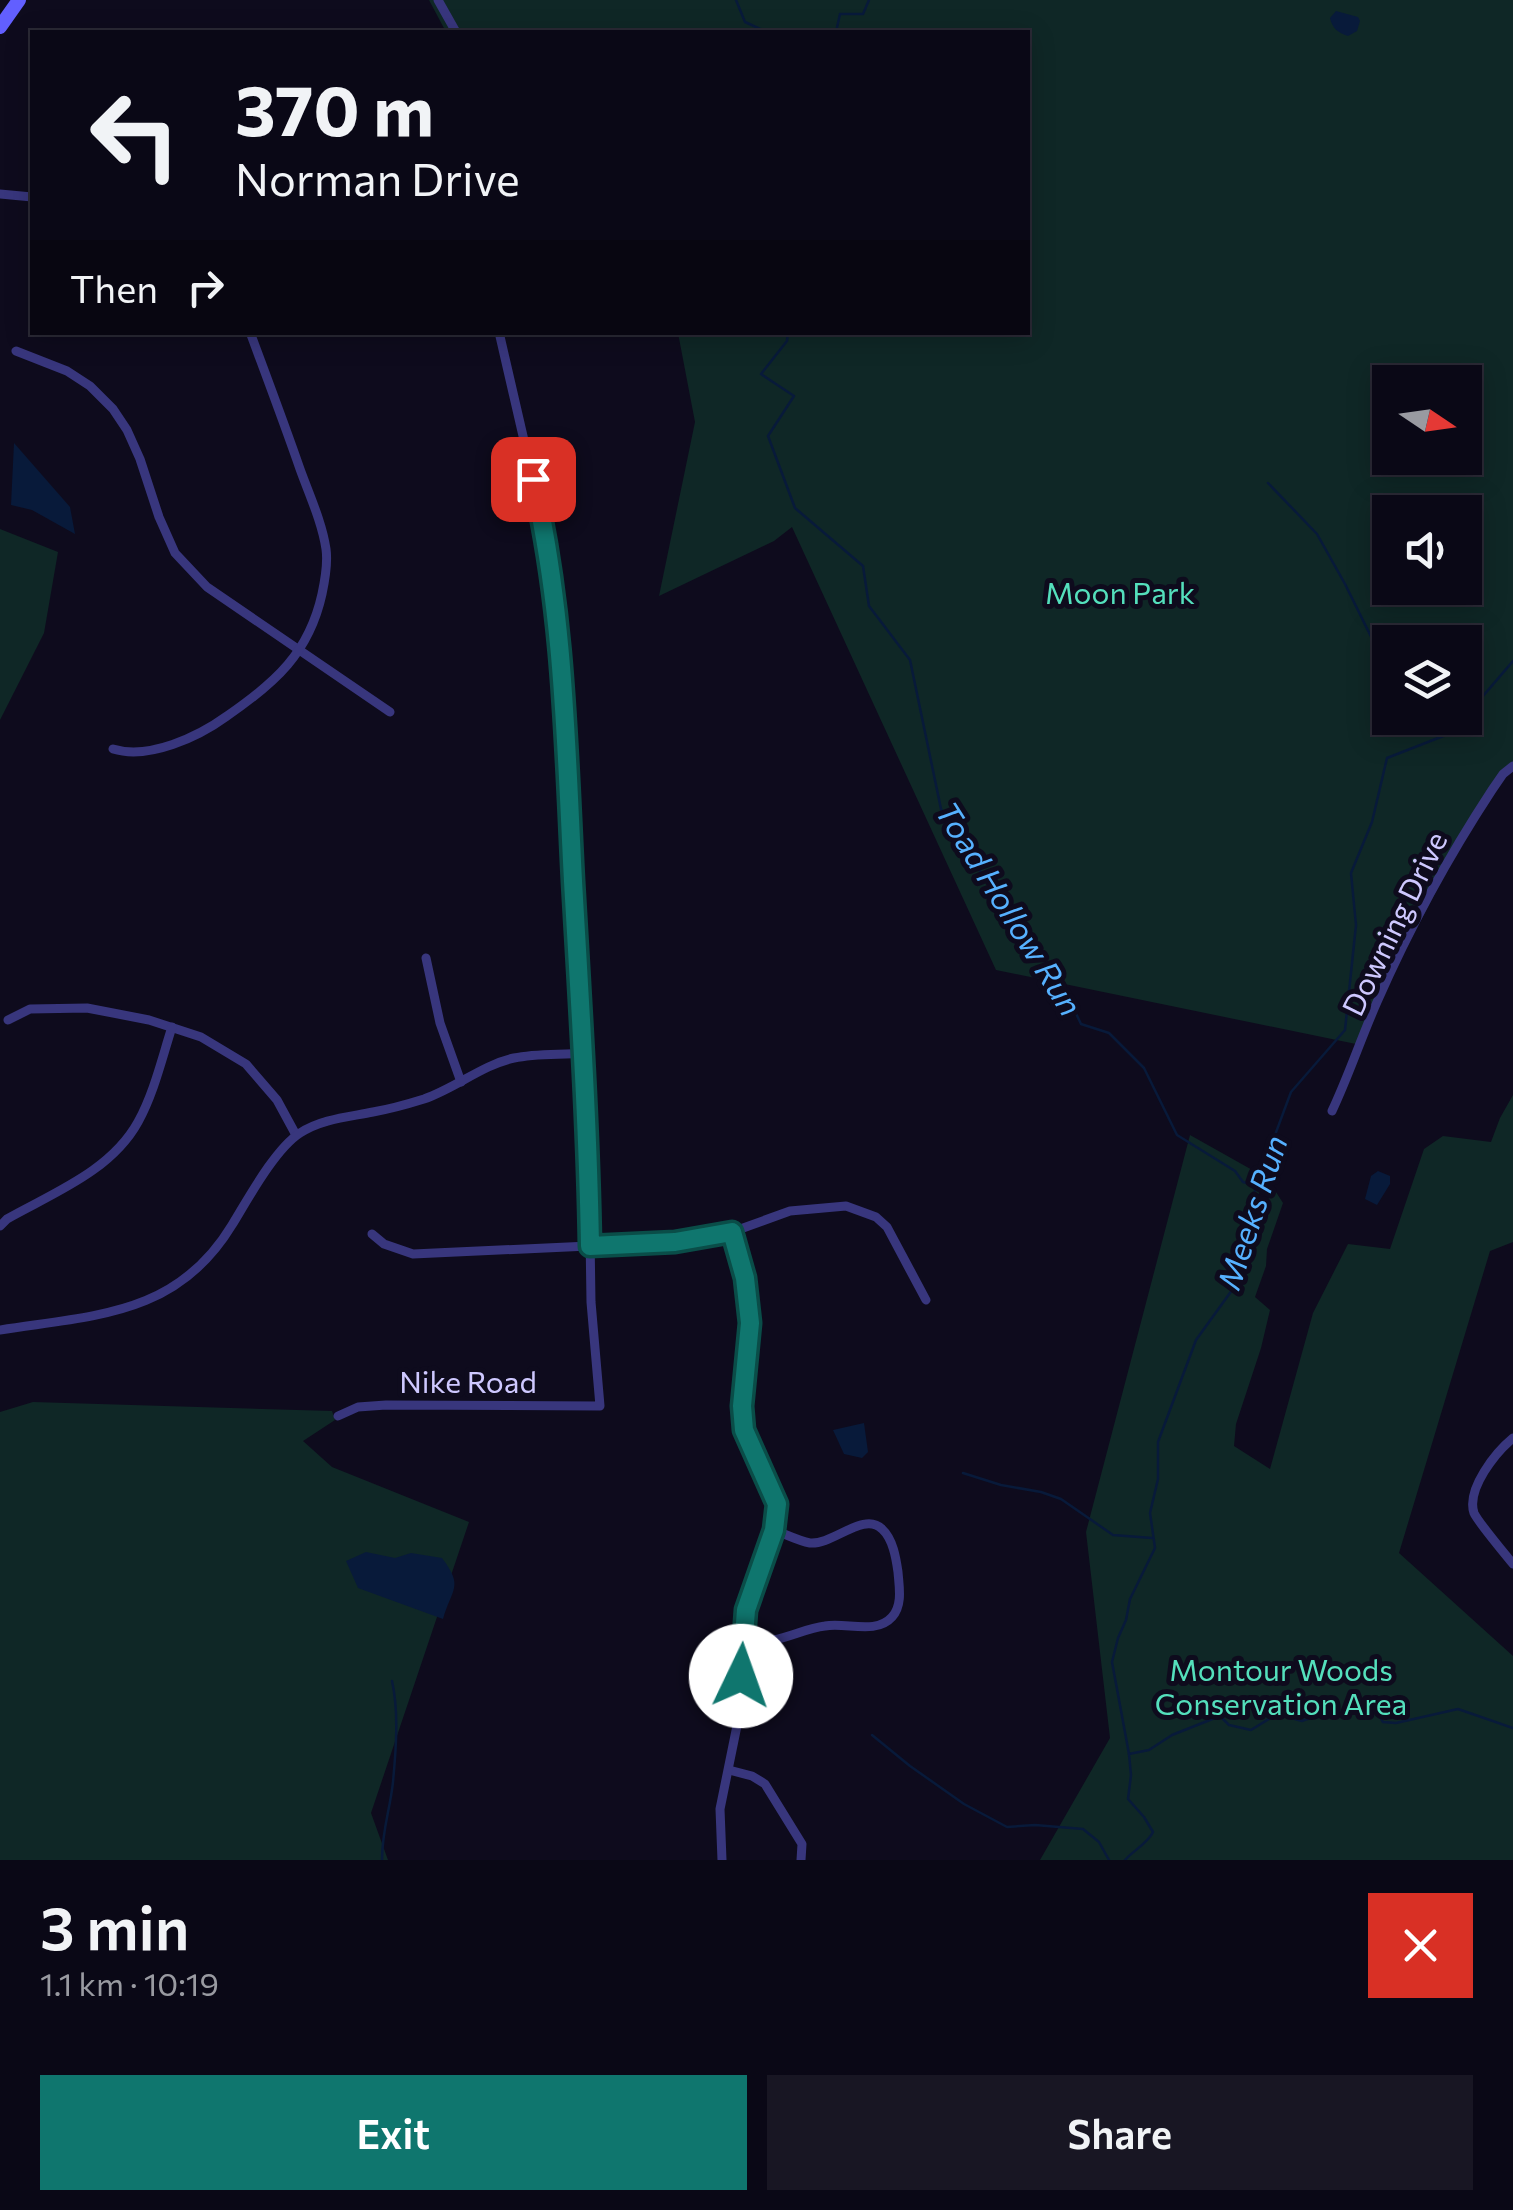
<!DOCTYPE html>
<meta charset="utf-8">
<style>
:root{--surface:#0a0816;--page:#181623;--text:#f1f3f6;--muted:#999aa1;--line:#2a2935;--accent:#0f766e}
body{margin:0;font-family:Commissioner,sans-serif;background:var(--page);color:var(--text);height:100vh;display:flex;flex-direction:column;font-size:38px;white-space:nowrap}
*{box-sizing:border-box;margin:0}
p{font-size:32px;color:var(--muted)}
.icon{flex:none;width:55px;height:55px;fill:none;stroke:currentColor;stroke-width:2;stroke-linecap:round;stroke-linejoin:round}
.map{position:relative;height:1860px;overflow:hidden}
.side{display:flex;flex-direction:column;background:var(--surface);flex:1}
.side>*{flex:none}
.guide{position:absolute;left:30px;top:30px;width:1000px;height:305px;border-radius:0px;box-shadow:0 5px 25px #0003,0 0 0 2px var(--line);background:#0a0816;color:var(--text);overflow:hidden}
.needle{width:65px;rotate:103deg}
.controls{position:absolute;left:1372px;top:365px;display:grid;gap:20px}
.controls a{display:grid;place-items:center;width:110px;height:110px;border-radius:0px;background:var(--surface);box-shadow:0 5px 25px #0003,0 0 0 2px var(--line);font-size:50px}
.pin{position:absolute;display:grid;place-items:center;width:85px;height:85px;color:#fff;margin:-42px;border-radius:20px;box-shadow:0 5px 15px #0006}
.me{position:absolute;width:110px;margin:-55px;rotate:3deg;stroke-linejoin:round;filter:drop-shadow(0 0 8px #0008)}
.turn{display:flex;align-items:center;gap:35px;height:210px;padding:0 40px;font-size:45px}
.turn .icon{width:130px;height:130px;stroke-width:2.5}
.turn b{display:block;font-size:70px;line-height:85px}
.then{display:flex;align-items:center;height:95px;padding:0 40px;background:#0003;gap:20px;font-size:38px}
.round{display:grid;place-items:center;flex:none;width:105px;height:105px;border-radius:0px;background:var(--page)}
.headline{display:flex;align-items:center;justify-content:space-between;height:170px;padding:0 40px}
h1{font-size:60px;font-weight:600;line-height:75px}
.action{display:flex;gap:20px;margin-top:auto;padding:20px 40px}
.action a{flex:1;height:115px;border-radius:0px;background:var(--accent);color:#fff;font-size:40px;font-weight:600;line-height:115px;text-align:center}
.action a+a{background:var(--page);color:var(--text)}
.map>svg:first-child{display:block}
.green{fill:#0f2726;fill-rule:evenodd}
.water{fill:#081a3a}
.lines{fill:none;stroke-linecap:round;stroke-linejoin:round}
.stream{stroke:#081a3a;stroke-width:2.5}
.street{stroke:#38367d;stroke-width:9}
.secondary{stroke:#625fff;stroke-width:14}
.route-casing{stroke:#0a4d48;stroke-width:25}
.route{stroke:#0f766e;stroke-width:18}
.labels{text-anchor:middle;dominant-baseline:central;stroke-width:10;stroke-linejoin:round;paint-order:stroke}
.park-label{font-size:30px;fill:#54dfbc;stroke:#0e0b1d}
.street-label{font-size:30px;fill:#cec8ff;stroke:#0e0b1d}
.water-label{font-size:32px;font-style:italic;fill:#56b1ff;stroke:#0e0b1d}
</style>
<div class="map">
<svg width="1513" height="1860" viewBox="0 0 1513 1860">
<rect width="100%" height="100%" fill="#0e0b1d"/>
<g class="green">
<path d="M429 0H1513V770L1494 781 1356 1044 996 970 792 527 774 541 659 596 695 422 678 333 1028 332V32H446ZM1390 382H1465V458H1390ZM1390 512H1465V588H1390ZM1390 642H1465V718H1390Z"/>
<polygon points="0,529 58,552 44,633 0,720"/>
<polygon points="1513,1095 1513,1242 1490,1251 1399,1553 1513,1656 1513,1860 1040,1860 1110,1738 1086,1532 1190,1135 1263,1176 1249,1234 1262,1204 1276,1192 1283,1203 1267,1249 1266,1266 1255,1297 1270,1310 1261,1348 1236,1424 1234,1446 1270,1469 1313,1313 1348,1244 1390,1249 1424,1149 1443,1136 1491,1142 1500,1118"/>
<polygon points="33,1402 332,1411 335,1420 303,1441 332,1467 469,1522 371,1813 388,1860 0,1860 0,1412"/>
</g>
<g class="water">
<path d="M1336 11 1358 17 1360 21 1357 31 1348 36C1338 33 1332 28 1330 18Z"/>
<polygon points="14,443 70,507 75,534 32,510 11,505"/>
<polygon points="1378,1171 1390,1176 1390,1184 1377,1205 1365,1199 1371,1176"/>
<polygon points="864,1423 868,1452 862,1458 844,1454 833,1430"/>
<path d="M366 1552 395 1558 411 1553 442 1558C464 1587 452 1588 443 1619L358 1588 346 1561Z"/>
</g>
<g class="lines">
<g class="stream">
<polyline points="736,0 745,22 767,32"/>
<polyline points="836,32 840,14 863,14 869,0"/>
<polyline points="788,332 787,341 761,374 794,396 768,436 795,508 863,566 869,606 910,660 941,809 1011,920 1061,982 1081,1024 1109,1033 1144,1068 1177,1135 1235,1171 1243,1182 1254,1185"/>
<polyline points="1268,483 1317,534 1345,584 1390,675"/>
<polyline points="1465,717 1513,661"/>
<polyline points="1438,718 1443,735"/>
<polyline points="963,1473 1001,1485 1041,1492 1061,1499 1113,1535 1152,1538"/>
<polyline points="872,1735 910,1766 964,1804 1007,1827 1035,1825 1083,1829 1099,1842 1109,1860"/>
<path d="M1129 1754 1149 1750 1172 1735 1220 1716 1229 1725 1251 1730 1277 1714 1302 1721C1314 1716 1323 1717 1335 1715 1354 1711 1356 1709 1376 1710L1383 1722 1396 1723 1458 1709 1513 1728"/>
<path d="M382 1860C382 1830 390 1810 393 1782 396 1750 399 1712 392 1681"/>
<path d="M1125 1860C1134 1850 1148 1843 1153 1832L1144 1817 1128 1799 1131 1775 1129 1754 1112 1662 1118 1638 1126 1620 1130 1599 1155 1548 1150 1513 1158 1479V1442L1196 1340 1235 1286 1256 1186 1291 1092 1345 1030 1356 925 1351 873 1372 822 1387 758 1451 733 1464 718"/>
</g>
<g class="street">
<polyline points="438,0 456,32"/>
<polyline points="0,194 32,197"/>
<polyline points="16,351 67,371 90,386 113,409 127,430 140,459 159,517 175,553 207,587 390,712"/>
<path d="M113 749C149 760 198 737 227 716 275 683 309 653 322 594 325 580 328 563 326 549 322 522 309 494 300 469 284 423 267 378 250 332"/>
<polyline points="426,958 440,1023 461,1082"/>
<polyline points="8,1020 30,1009 87,1008 149,1020 201,1037 246,1064 277,1100 296,1135"/>
<path d="M1332 1111C1349 1075 1361 1038 1377 1002 1409 929 1448 857 1492 790L1503 774 1513 766"/>
<path d="M0 1226 7 1219C53 1193 111 1171 138 1122 154 1093 162 1058 172 1027"/>
<polyline points="372,1234 384,1244 413,1254 675,1242 732,1232 790,1211 846,1206 876,1217 887,1227 926,1300"/>
<path d="M0 1330C95 1315 177 1316 232 1225 248 1199 275 1149 300 1133 321 1119 348 1117 373 1112 390 1109 408 1104 424 1099 456 1088 482 1065 514 1058 536 1053 561 1055 583 1053"/>
<polyline points="338,1416 358,1407 386,1405 600,1406 591,1302 589,1169 569,765 560,646 541,514 499,332"/>
<path d="M1513 1438C1496 1452 1466 1489 1474 1513 1478 1522 1505 1554 1513 1564"/>
<path d="M742 1640C752 1640 763 1642 773 1640 791 1637 807 1628 825 1626 846 1622 876 1635 892 1617 903 1605 899 1586 898 1572 896 1558 893 1539 882 1529 864 1511 833 1545 810 1543 799 1541 785 1534 774 1530"/>
<polyline points="729,1770 752,1776 765,1784 802,1844 801,1860"/>
<polyline points="722,1860 720,1809 740,1711 746,1610 774,1530 777,1504 744,1430 742,1405 750,1323 745,1278 732,1232"/>
</g>
<polyline class="secondary" points="0,27 19,0"/>
</g>
<g class="lines">
<defs>
<path id="route" d="M533 479C564 611 566 746 573 881 580 1003 588 1124 590 1246L675 1242 732 1232 745 1278 750 1323 742 1406 744 1430 777 1504 774 1530 746 1610 741 1676"/>
</defs>
<use href="#route" class="route-casing"/>
<use href="#route" class="route"/>
</g>
<g class="labels">
<g class="park-label">
<text x="1120" y="591">Moon Park</text>
<text x="1281" y="1668">Montour Woods<tspan x="1281" dy="34">Conservation Area</tspan></text>
</g>
<g class="street-label">
<text transform="translate(1393 923) rotate(-64)">Downing Drive</text>
<text x="468" y="1380">Nike Road</text>
</g>
<g class="water-label">
<text transform="translate(1010 908) rotate(58)">Toad Hollow Run</text>
<text transform="translate(1251 1212) rotate(-72)">Meeks Run</text>
</g>
</g>
</svg>
<div class="controls">
<a><svg class="needle" viewBox="-14 -14 28 28"><path d="M0-13l5 13h-10z" fill="#e53935"/><path d="M0 13l5-13h-10z" fill="#999aa1"/></svg></a>
<a><svg class="icon" aria-label="sound" viewBox="0 0 24 24"><path d="M4 9h4l5-4v14l-5-4H4zM17 9q2 3 0 6"/></svg></a>
<a><svg class="icon" aria-label="layers" viewBox="0 0 24 24"><path d="M12 4l9 5-9 5-9-5zM3 14l9 5 9-5"/></svg></a>
</div>
<div class="pin" style="left:533px;top:479px;background:#d93025"><svg class="icon" aria-label="arrive" viewBox="0 0 24 24"><path d="M6 21V4h12l-3 4 3 4H6"/></svg></div>
<svg class="me" style="left:741px;top:1676px" viewBox="-20 -20 40 40"><circle r="19" fill="#fff"/><path d="M0-13L10 11 0 6-10 11z" fill="#0f766e"/></svg>
<div class="guide">
<div class="turn"><svg class="icon" aria-label="left" viewBox="0 0 24 24"><path d="M17 20v-9H6M10 6l-5 5 5 5"/></svg><div><b>370 m</b>Norman Drive</div></div>
<div class="then">Then<svg class="icon" aria-label="right" viewBox="0 0 24 24"><path d="M7 20v-9h11M14 6l5 5-5 5"/></svg></div>
</div>
</div>
<section class="side">
<div class="headline"><div><h1>3 min</h1><p>1.1 km · 10:19</p></div><a class="round" style="background:#d93025;color:#fff"><svg class="icon" aria-label="close" viewBox="0 0 24 24"><path d="M6 6l12 12M18 6L6 18"/></svg></a></div>
<div class="action"><a>Exit</a><a>Share</a></div>
</section>
